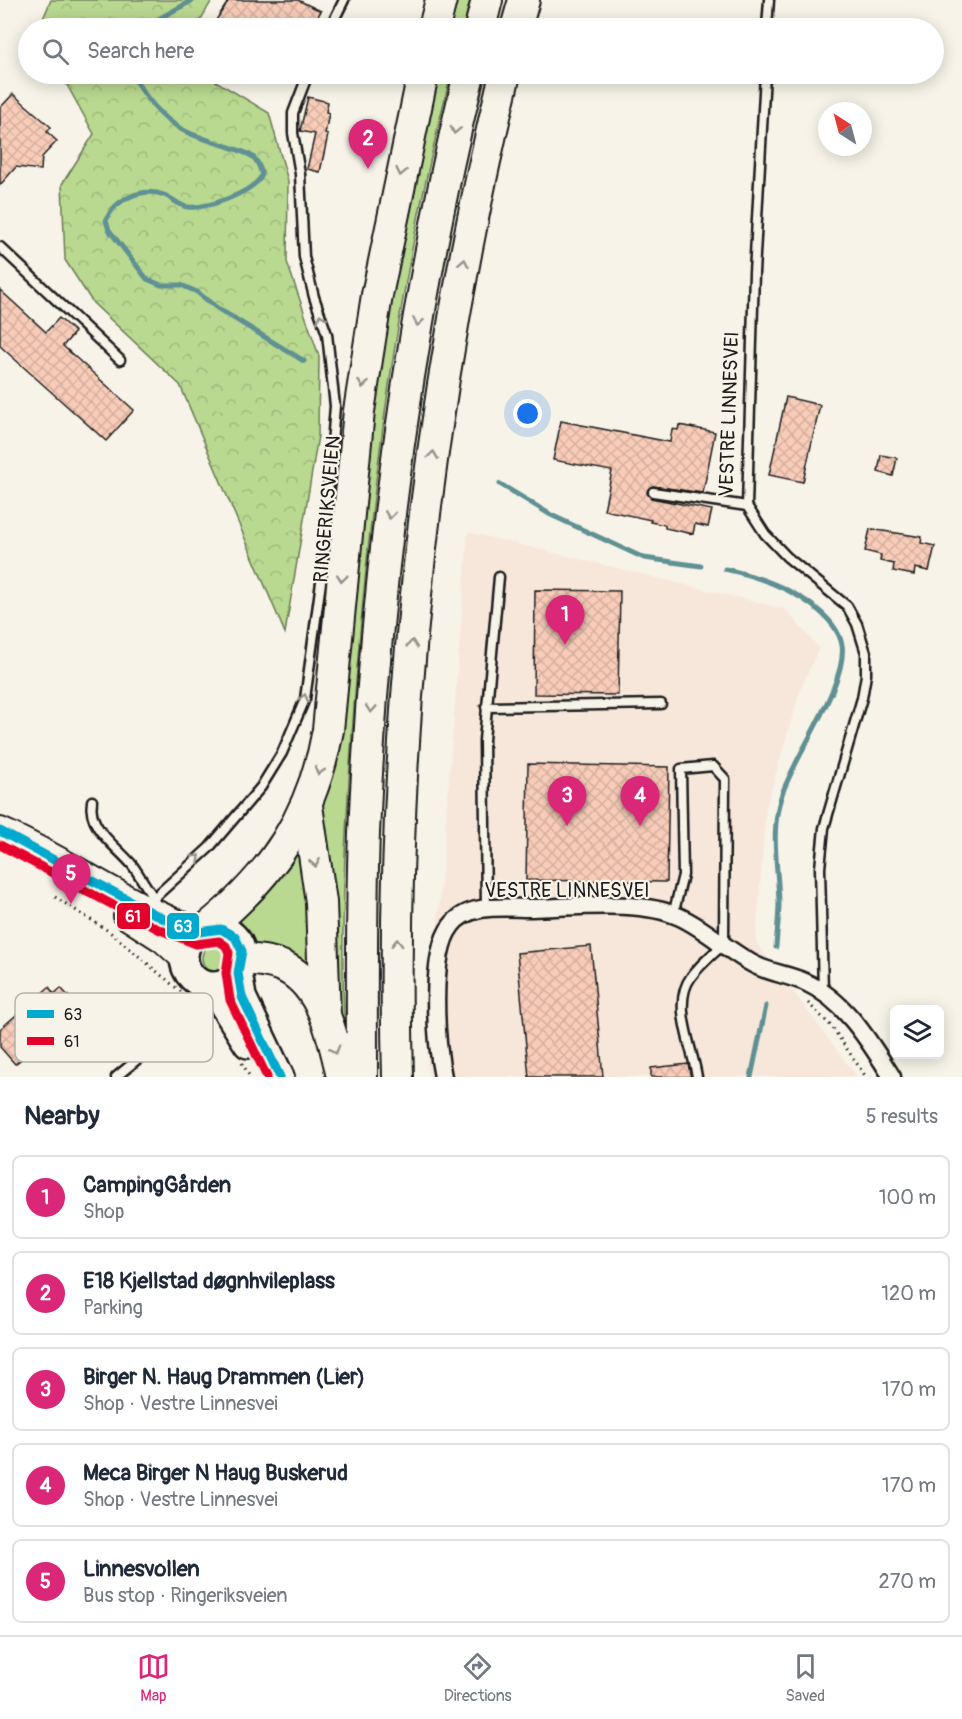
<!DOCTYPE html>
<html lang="en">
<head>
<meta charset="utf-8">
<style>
  body { margin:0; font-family:Pangolin,sans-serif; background:#f6f6f7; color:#1f2937 }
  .controls { position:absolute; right:18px; bottom:18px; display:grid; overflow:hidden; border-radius:9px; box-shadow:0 3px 15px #0003 }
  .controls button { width:54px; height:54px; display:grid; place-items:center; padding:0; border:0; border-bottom:2px solid #e0e1e3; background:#fff; color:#1f2937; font:30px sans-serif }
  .compass { position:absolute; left:818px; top:102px; width:54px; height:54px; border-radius:50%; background:#fff; box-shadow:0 3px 15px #0003; rotate:324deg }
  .you { position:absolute; left:528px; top:414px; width:21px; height:21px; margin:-15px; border:4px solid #fff; border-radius:50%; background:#1a73e8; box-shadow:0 0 0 9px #1a73e833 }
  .badge { display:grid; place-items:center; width:39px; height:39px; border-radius:50%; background:#db2777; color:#fff; font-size:20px; font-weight:700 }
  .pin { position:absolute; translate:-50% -50px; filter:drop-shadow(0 2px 3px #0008) }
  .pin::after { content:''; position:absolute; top:32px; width:21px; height:18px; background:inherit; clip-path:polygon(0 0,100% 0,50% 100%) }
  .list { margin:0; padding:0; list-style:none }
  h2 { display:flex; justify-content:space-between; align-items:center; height:78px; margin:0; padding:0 24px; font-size:26px }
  h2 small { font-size:20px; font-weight:400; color:#747a83 }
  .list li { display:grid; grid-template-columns:39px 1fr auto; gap:18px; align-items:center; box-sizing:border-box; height:84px; margin:0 12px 12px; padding:0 12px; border:2px solid #e0e1e3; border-radius:9px }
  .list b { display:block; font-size:22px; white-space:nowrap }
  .list p { margin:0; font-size:20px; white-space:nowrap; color:#747a83 }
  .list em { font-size:20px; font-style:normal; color:#747a83 }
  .icon { flex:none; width:33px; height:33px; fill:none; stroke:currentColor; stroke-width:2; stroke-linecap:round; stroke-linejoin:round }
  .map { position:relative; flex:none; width:962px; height:1077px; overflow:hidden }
  .search { position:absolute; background:#fff; box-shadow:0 3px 15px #0003; left:18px; right:18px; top:18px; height:66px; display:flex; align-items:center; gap:15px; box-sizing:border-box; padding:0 21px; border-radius:33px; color:#747a83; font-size:22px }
  .sheet { height:558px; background:#fff }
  nav { display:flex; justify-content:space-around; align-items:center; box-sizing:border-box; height:84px; border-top:2px solid #e0e1e3; background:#fff; font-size:16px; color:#747a83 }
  nav a { display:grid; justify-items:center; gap:3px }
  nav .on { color:#db2777 }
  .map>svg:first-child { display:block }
  .built { fill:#f7e7da }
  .green { fill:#b9d890; stroke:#6a7a56; stroke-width:1.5 }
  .forest { fill:url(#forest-crowns); stroke:#6a7a56; stroke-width:1.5 }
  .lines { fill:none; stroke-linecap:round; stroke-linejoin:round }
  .stream { stroke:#5f9093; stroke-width:5 }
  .building { fill:url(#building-cross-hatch); stroke:#1c1c1c; stroke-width:1.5 }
  .service-casing { stroke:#1c1c1c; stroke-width:13 }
  .minor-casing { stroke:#1c1c1c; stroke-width:21 }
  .primary-casing { stroke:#1c1c1c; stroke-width:30 }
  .trunk-casing { stroke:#1c1c1c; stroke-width:32 }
  .motorway-casing { stroke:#1c1c1c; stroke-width:34 }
  .path { stroke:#1c1c1c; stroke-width:3; stroke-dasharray:1.5 4.5; stroke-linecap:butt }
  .service { stroke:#f7f3e8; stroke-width:8 }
  .minor { stroke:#f7f3e8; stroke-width:16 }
  .primary { stroke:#f7f3e8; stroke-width:26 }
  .trunk { stroke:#f7f3e8; stroke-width:27 }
  .motorway { stroke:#f7f3e8; stroke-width:30 }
  .bus-1-casing { stroke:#f7f3e8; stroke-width:14 }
  .bus-2-casing { stroke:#f7f3e8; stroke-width:14 }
  .bus-1 { stroke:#00a9ce; stroke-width:9 }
  .bus-2 { stroke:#e4002b; stroke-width:9 }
  .oneway { stroke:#94928c }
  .labels { text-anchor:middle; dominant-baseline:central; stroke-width:4.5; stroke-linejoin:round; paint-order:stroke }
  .street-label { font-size:20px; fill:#1c1c1c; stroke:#f7f3e8 }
  .key { fill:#f7f3e8; stroke:#b5b2ab; stroke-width:1.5 }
  .key-label { font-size:16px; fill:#1c1c1c }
  .line-badge { stroke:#f7f3e8; stroke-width:2 }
  .badge-label { font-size:16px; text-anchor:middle; font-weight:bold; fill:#fff }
</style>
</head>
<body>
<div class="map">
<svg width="962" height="1077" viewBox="0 0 962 1077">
  <defs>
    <pattern id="forest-crowns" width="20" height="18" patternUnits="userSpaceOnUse" patternTransform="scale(1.5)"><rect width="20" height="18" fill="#b9d890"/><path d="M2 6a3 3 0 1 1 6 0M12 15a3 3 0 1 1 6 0" fill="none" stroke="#9eb97c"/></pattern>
    <pattern id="building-cross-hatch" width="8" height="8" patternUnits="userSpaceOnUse" patternTransform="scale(1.5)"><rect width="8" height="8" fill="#f8ccb9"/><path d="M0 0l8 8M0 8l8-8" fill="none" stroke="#d4af9e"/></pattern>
  </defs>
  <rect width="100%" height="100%" fill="#f7f3e8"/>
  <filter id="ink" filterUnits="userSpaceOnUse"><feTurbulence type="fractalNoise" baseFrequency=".0167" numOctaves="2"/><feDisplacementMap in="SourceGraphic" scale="12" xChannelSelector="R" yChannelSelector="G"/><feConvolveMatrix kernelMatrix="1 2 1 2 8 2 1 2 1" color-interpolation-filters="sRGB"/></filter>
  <g filter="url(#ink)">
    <polygon class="built" points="468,532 785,609 819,648 800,691 766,808 756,942 857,1077 429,1077 427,1065"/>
    <g class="green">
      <polygon points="450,0 470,0 463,28 443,28"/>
      <path d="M432 74H451C400 272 372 476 356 681 347 799 339 918 345 1037L340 1036 317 840 363 440Z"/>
      <polygon points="301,835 315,980 255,945 234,923"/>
      <circle cx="215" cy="958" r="13"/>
    </g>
    <g class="forest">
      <polygon points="51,0 212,0 196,28 39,28"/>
      <polygon points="61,74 204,74 269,113 288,181 287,262 319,356 318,436 285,633 180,385 93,303 65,260 62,184 94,134"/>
    </g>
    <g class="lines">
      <g class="stream">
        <polyline points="142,28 193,0"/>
        <path d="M132 74C144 96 160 116 181 129 199 140 245 149 254 158 259 163 260 168 262 175 254 192 207 209 188 207 179 206 172 198 164 195 142 187 114 199 106 221L109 230 147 279 161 285H181L197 292 217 308 304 361"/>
        <polyline points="500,484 551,515 644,558 701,566"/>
        <path d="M725 569C756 576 787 586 813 606 825 615 839 629 842 645 848 683 793 758 781 797 770 831 778 867 779 902 779 917 777 932 776 947"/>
        <polyline points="751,1077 766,1006"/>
      </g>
    </g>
    <g class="building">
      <polygon points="229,0 298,0 321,11 311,28 211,28"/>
      <polygon points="13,94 51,127 47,132 57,141 42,157 41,170 16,167 0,185 0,108"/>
      <polygon points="308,97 328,102 326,112 329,113 325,134 328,135 320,172 307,169 315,134 300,131"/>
      <polygon points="0,290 46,332 59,318 75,332 63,346 134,410 106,441 0,346"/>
      <polygon points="786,397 820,405 803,482 769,475"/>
      <polygon points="561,421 670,442 672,429 678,430 679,425 715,432 703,493 653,486 647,492 651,498 712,510 708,527 695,524 693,534 665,528 665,525 650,522 651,520 604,510 612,471 553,460"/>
      <polygon points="881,455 897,458 893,476 878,472"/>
      <polygon points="870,529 922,537 921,543 935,546 929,571 915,568 914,575 893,571 894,564 880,561 881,555 865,551"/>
      <polygon points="535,590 620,591 618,695 534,694"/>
      <polygon points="528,764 669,767 667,882 526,880"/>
      <polygon points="591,946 603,1077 529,1077 517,953"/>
      <polygon points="49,987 54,994 61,988 80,1009 58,1029 66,1038 54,1049 46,1040 15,1064 0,1047 0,1029"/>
      <polygon points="688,1064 691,1077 651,1077 651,1068"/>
    </g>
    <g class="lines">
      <g class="service-casing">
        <g id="service">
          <polyline points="330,28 344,0"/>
          <polyline points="767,28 769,0"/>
          <polyline points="765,74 754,273 747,506 765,534 787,557 847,606 857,624 866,653 866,675 862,698 824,828 820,868 823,991"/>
          <polyline points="0,247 120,360"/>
          <polyline points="653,492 747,506"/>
          <polyline points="486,707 661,704"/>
          <path d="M92 801C87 829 117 846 133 866 140 876 146 887 154 898L152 901"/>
          <polyline points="154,898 209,848 261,787 282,753 305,699 321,582 335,406 327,334 314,297 304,257 300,174 293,133 293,113 308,74"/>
          <polyline points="486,909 484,740 499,577"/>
          <path d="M673 915 683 875 681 769 713 766 725 779 724 944C713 954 700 964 691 977 671 1004 693 1048 697 1077"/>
          <polyline points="116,1077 150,1049 202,984"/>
        </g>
      </g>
      <g class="minor-casing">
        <path id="minor" d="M443 1077C436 1043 429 954 451 926 468 902 506 908 532 908 575 907 641 899 680 917 708 930 730 953 757 966 772 973 789 975 805 982 845 1000 869 1041 892 1077"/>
      </g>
      <g class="primary-casing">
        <g id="primary">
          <path d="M0 831C68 861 129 906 199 932"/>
          <polyline points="127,916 163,939 184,958"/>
        </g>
      </g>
      <g class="trunk-casing">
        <g id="trunk">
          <circle cx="213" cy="957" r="29"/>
          <polyline points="238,973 242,997 280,1077"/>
          <polyline points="212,987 248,1044"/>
        </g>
      </g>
      <g class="motorway-casing">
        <g id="motorway">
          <polyline points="434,28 441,0"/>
          <polyline points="480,28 487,0"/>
          <polyline points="516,28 524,0"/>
          <polyline points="307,806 321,902 325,1016"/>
          <path d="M206 929C273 875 313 815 328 730L359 411 377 295 423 74"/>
          <path d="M242 959C257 960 271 961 284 967 323 985 334 1040 342 1077"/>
          <path d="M362 1077C362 996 361 914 364 833 375 577 409 322 469 74"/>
          <path d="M398 1077C389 740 426 401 505 74"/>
        </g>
      </g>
      <g class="path">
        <polyline points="55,897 110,932 181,992"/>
        <polyline points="808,1003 832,1027 866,1077"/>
        <polyline points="242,1063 250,1077"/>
      </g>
      <use href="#service" class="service"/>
      <use href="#minor" class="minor"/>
      <use href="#primary" class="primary"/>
      <use href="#trunk" class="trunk"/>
      <use href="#motorway" class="motorway"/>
      <g class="bus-1-casing">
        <polyline id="bus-1" points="0,831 162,918 199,932 221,929 235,937 242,951 238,973 242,997 280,1077"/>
      </g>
      <g class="bus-2-casing">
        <polyline id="bus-2" points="0,845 158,929 196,944 219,941 226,946 229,953 226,973 230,1000 267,1077"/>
      </g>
      <use href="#bus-1" class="bus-1"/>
      <use href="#bus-2" class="bus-2"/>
    </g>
    <defs><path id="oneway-chevron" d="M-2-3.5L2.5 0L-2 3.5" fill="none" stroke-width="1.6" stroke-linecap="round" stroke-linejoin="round" transform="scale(1.5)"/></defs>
    <g class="oneway">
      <use href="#oneway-chevron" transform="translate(455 130) rotate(102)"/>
      <use href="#oneway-chevron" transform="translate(401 172) rotate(102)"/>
      <use href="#oneway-chevron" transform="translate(464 263) rotate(-79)"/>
      <use href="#oneway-chevron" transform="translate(321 318) rotate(-110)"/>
      <use href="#oneway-chevron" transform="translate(418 322) rotate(100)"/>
      <use href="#oneway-chevron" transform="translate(363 384) rotate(99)"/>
      <use href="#oneway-chevron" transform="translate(433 455) rotate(-82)"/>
      <use href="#oneway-chevron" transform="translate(390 515) rotate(97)"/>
      <use href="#oneway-chevron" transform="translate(342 578) rotate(96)"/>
      <use href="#oneway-chevron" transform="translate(412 644) rotate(-85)"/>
      <use href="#oneway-chevron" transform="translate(304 698) rotate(-76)"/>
      <use href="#oneway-chevron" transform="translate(371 709) rotate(94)"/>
      <use href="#oneway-chevron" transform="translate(319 771) rotate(108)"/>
      <use href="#oneway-chevron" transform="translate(197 858) rotate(-43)"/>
      <use href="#oneway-chevron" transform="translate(315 863) rotate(80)"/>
      <use href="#oneway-chevron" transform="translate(397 943) rotate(-89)"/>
      <use href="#oneway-chevron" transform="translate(335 1050) rotate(74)"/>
    </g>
  </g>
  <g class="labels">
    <g class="street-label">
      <text transform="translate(729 414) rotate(-88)">VESTRE LINNESVEI</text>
      <text transform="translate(327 509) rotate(-85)">RINGERIKSVEIEN</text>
      <text x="567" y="890">VESTRE LINNESVEI</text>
    </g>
  </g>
  <rect x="15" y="993" width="198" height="69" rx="9" class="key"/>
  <rect x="27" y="1010" width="27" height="8" fill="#00a9ce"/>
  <rect x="27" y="1037" width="27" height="8" fill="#e4002b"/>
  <g class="key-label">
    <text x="64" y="1020">63</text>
    <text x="64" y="1047">61</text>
  </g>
  <g class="line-badge">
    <rect x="116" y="902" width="35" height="28" rx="6" fill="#e4002b"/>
    <rect x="166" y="912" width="34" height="28" rx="6" fill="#00a9ce"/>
  </g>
  <g class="badge-label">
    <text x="133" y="922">61</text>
    <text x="183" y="932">63</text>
  </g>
</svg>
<div class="controls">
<button><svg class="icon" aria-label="layers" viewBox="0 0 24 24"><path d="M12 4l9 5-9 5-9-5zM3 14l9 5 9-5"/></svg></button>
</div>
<svg class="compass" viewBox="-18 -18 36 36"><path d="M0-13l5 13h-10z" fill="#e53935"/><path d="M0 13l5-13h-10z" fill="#747a83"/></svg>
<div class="you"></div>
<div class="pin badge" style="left:565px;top:645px">1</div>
<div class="pin badge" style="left:368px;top:169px">2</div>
<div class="pin badge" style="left:567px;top:826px">3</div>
<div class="pin badge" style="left:640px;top:826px">4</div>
<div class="pin badge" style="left:71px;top:904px">5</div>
<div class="search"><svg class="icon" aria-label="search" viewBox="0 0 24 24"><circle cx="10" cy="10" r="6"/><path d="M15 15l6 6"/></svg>Search here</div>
</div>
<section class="sheet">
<h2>Nearby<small>5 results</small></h2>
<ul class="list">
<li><span class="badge">1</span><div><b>CampingGården</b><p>Shop</p></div><em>100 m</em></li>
<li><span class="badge">2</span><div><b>E18 Kjellstad døgnhvileplass</b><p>Parking</p></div><em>120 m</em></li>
<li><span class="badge">3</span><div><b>Birger N. Haug Drammen (Lier)</b><p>Shop · Vestre Linnesvei</p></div><em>170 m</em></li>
<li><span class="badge">4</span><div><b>Meca Birger N Haug Buskerud</b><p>Shop · Vestre Linnesvei</p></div><em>170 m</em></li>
<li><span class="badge">5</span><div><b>Linnesvollen</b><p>Bus stop · Ringeriksveien</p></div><em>270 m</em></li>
</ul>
</section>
<nav>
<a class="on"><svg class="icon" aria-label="map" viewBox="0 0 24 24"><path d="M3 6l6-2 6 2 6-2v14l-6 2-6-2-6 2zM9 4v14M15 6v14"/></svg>Map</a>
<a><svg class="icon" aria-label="directions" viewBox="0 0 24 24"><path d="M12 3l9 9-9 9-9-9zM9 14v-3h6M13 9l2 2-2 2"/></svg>Directions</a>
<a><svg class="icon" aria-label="saved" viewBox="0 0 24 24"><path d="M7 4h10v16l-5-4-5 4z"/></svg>Saved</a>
</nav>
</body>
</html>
